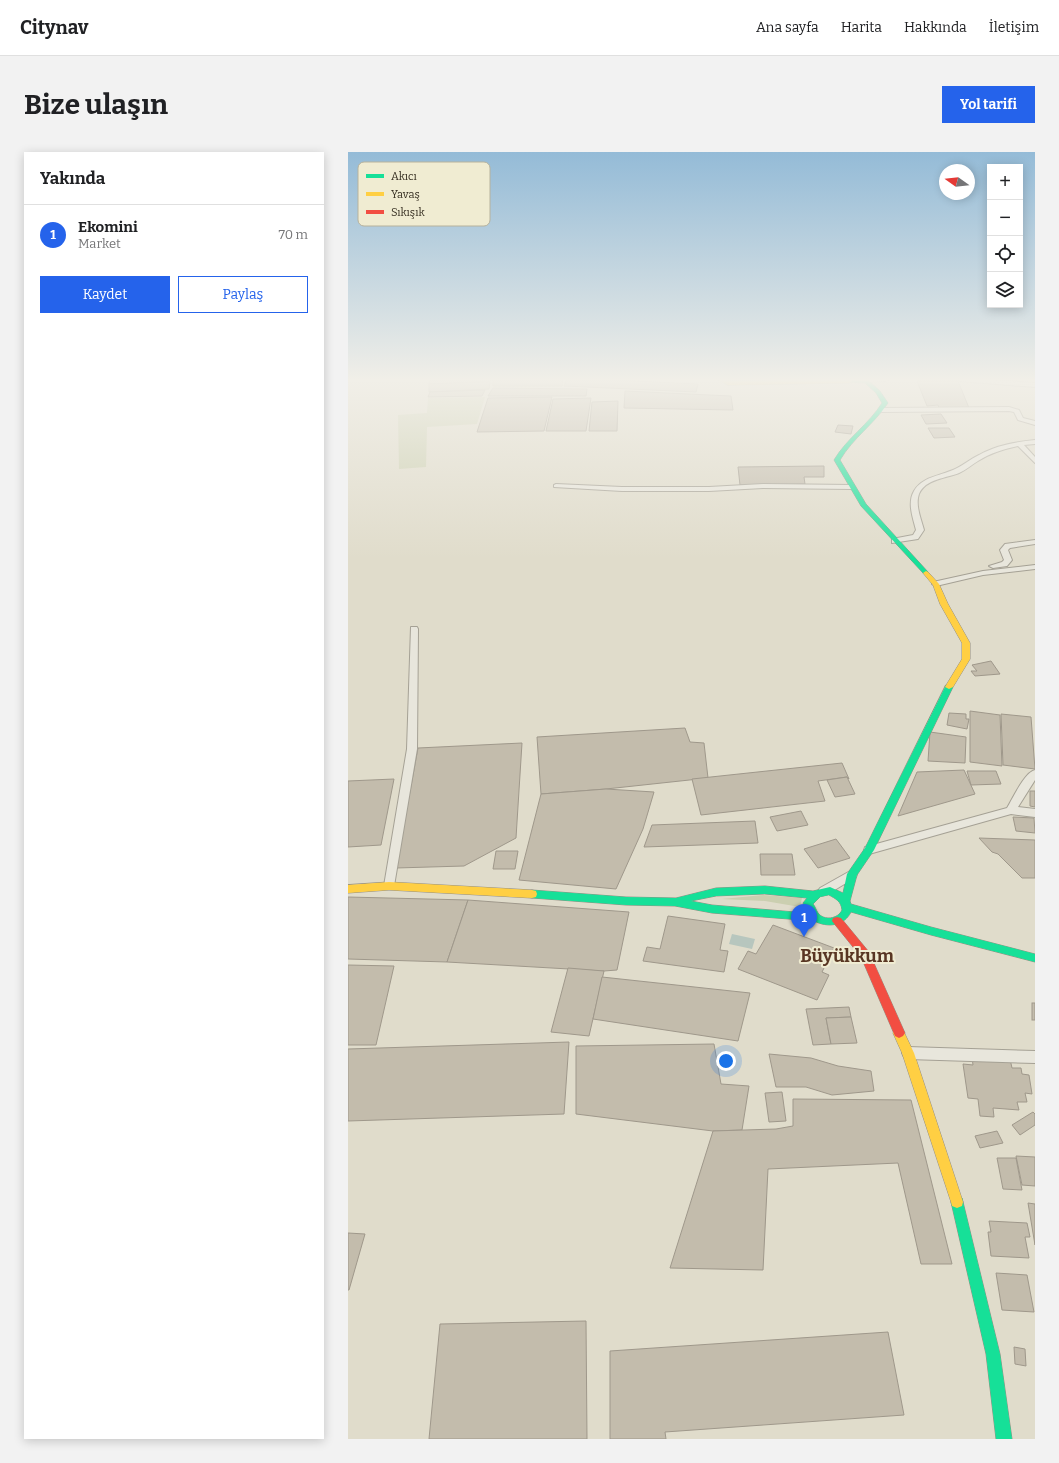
<!DOCTYPE html>
<html lang="tr">
<head>
<meta charset="utf-8">
<style>
  body { margin:0; font-family:Bitter,serif; background:#f2f2f2; color:#202124 }
  .controls { position:absolute; right:12px; top:12px; display:grid; overflow:hidden; border-radius:0px; box-shadow:0 2px 10px #0003 }
  .controls button { width:36px; height:36px; display:grid; place-items:center; padding:0; border:0; border-bottom:1px solid #e0e0e0; background:#fff; color:#202124; font:20px sans-serif }
  .compass { position:absolute; left:591px; top:12px; width:36px; height:36px; border-radius:50%; background:#fff; box-shadow:0 2px 10px #0003; rotate:285deg }
  .you { position:absolute; left:378px; top:909px; width:14px; height:14px; margin:-10px; border:3px solid #fff; border-radius:50%; background:#1a73e8; box-shadow:0 0 0 6px #1a73e833 }
  .badge { display:grid; place-items:center; width:26px; height:26px; border-radius:50%; background:#2563eb; color:#fff; font-size:13px; font-weight:700 }
  .pin { position:absolute; translate:-50% -33px; filter:drop-shadow(0 1px 2px #0008) }
  .pin::after { content:''; position:absolute; top:21px; width:14px; height:12px; background:inherit; clip-path:polygon(0 0,100% 0,50% 100%) }
  .list { margin:0; padding:0; list-style:none }
  h2 { display:flex; justify-content:space-between; align-items:center; height:52px; margin:0; padding:0 16px; font-size:17px }
  h2 small { font-size:13px; font-weight:400; color:#757577 }
  .list li { display:grid; grid-template-columns:26px 1fr auto; gap:12px; align-items:center; box-sizing:border-box; height:60px; padding:0 16px; border-top:1px solid #e0e0e0 }
  .list b { display:block; font-size:15px; white-space:nowrap }
  .list p { margin:0; font-size:13px; white-space:nowrap; color:#757577 }
  .list em { font-size:13px; font-style:normal; color:#757577 }
  .actions { display:flex; gap:8px; padding:12px 16px }
  .actions a { flex:1; padding:9px 0; border:1px solid #2563eb; border-radius:0px; text-align:center; font-size:14px; color:#2563eb }
  .actions .main { background:#2563eb; color:#fff }
  .icon { flex:none; width:22px; height:22px; fill:none; stroke:currentColor; stroke-width:2; stroke-linecap:round; stroke-linejoin:round }
  .map { position:relative; flex:none; width:687px; height:1287px; overflow:hidden; border-radius:0px }
  header { display:flex; align-items:center; gap:24px; box-sizing:border-box; height:56px; padding:0 20px; background:#fff; border-bottom:1px solid #e0e0e0 }
  header strong { font-size:19px }
  nav { display:flex; gap:22px; margin-inline-start:auto; font-size:14px }
  .intro { display:flex; align-items:center; justify-content:space-between; box-sizing:border-box; height:96px; padding:0 24px }
  h1 { margin:0; font-size:28px }
  .button { padding:10px 18px; border-radius:0px; background:#2563eb; color:#fff; font-size:14px; font-weight:700 }
  main { display:flex; gap:24px; padding:0 24px }
  aside { flex:1; background:#fff; border-radius:0px; box-shadow:0 2px 10px #0003 }
  .map>svg:first-child { display:block }
  .green { fill:#cbcfb0 }
  .water { fill:#b7c6be }
  .building { fill:#c3bcac; stroke:#9f988b }
  .lines { fill:none; stroke-linecap:round; stroke-linejoin:round }
  .street-casing { stroke:#a5a195; stroke-width:2 }
  .fast-casing { stroke:#959084; stroke-width:1 }
  .slow-casing { stroke:#959084; stroke-width:1 }
  .jam-casing { stroke:#959084; stroke-width:1 }
  .street { fill:#e8e6dc; fill-rule:evenodd }
  .fast { fill:#16e098; fill-rule:evenodd }
  .slow { fill:#ffcf43; fill-rule:evenodd }
  .jam { fill:#f24e42; fill-rule:evenodd }
  .labels { text-anchor:middle; dominant-baseline:central; stroke-width:4; stroke-linejoin:round; paint-order:stroke }
  .district-label { font-size:18px; font-weight:bold; fill:#593623; stroke:#f0ecd2 }
  .key { fill:#f0ecd2; stroke:#b7b29c; stroke-width:1 }
  .key-label { font-size:11px; fill:#322b1e }
</style>
</head>
<body>
<header>
<strong>Citynav</strong>
<nav><a>Ana sayfa</a><a>Harita</a><a>Hakkında</a><a>İletişim</a></nav>
</header>
<div class="intro"><h1>Bize ulaşın</h1><a class="button">Yol tarifi</a></div>
<main>
<aside>
<h2>Yakında<small></small></h2>
<ul class="list">
<li><span class="badge">1</span><div><b>Ekomini</b><p>Market</p></div><em>70 m</em></li>
</ul>
<div class="actions"><a class="main">Kaydet</a><a>Paylaş</a></div>
</aside>
<div class="map">
<svg width="687" height="1287" viewBox="0 0 687 1287">
  <rect width="100%" height="100%" fill="#e0dccb"/>
  <g class="green">
    <polygon points="137,245 129,272 79,275 78,315 51,317 50,263 79,261 80,246"/>
    <polygon points="415,743 454,746 452,755 417,749 374,747"/>
  </g>
  <polygon class="water" points="384,782 407,787 404,797 381,792"/>
  <g class="building">
    <polygon points="82,227 143,227 143,229 81,232"/>
    <polygon points="145,227 215,227 214,234 145,234"/>
    <polygon points="219,227 286,229 350,232 348,240 216,234"/>
    <rect x="377" y="227" width="58" height="2"/>
    <polygon points="569,229 610,229 621,256 591,256 590,253 579,254"/>
    <polygon points="142,230 141,237 81,240 81,232"/>
    <polygon points="145,236 239,237 238,244 140,244"/>
    <polygon points="137,238 134,244 80,245 82,240"/>
    <polygon points="277,239 383,244 385,258 276,256"/>
    <polygon points="204,245 196,279 129,280 140,246"/>
    <polygon points="243,246 238,279 198,279 205,247"/>
    <polygon points="270,249 269,279 241,279 244,250"/>
    <polygon points="593,262 599,271 578,272 573,263"/>
    <polygon points="490,273 505,274 503,282 487,280"/>
    <polygon points="580,276 601,276 607,285 586,286"/>
    <polygon points="476,314 476,325 456,325 457,332 392,333 390,315"/>
    <polygon points="643,509 652,522 627,524 623,519 629,519 624,513"/>
    <polygon points="622,559 652,563 654,614 622,610"/>
    <polygon points="601,561 618,562 618,567 621,567 619,577 599,573"/>
    <polygon points="653,562 683,565 687,617 655,613"/>
    <polygon points="337,576 342,590 356,591 360,626 258,637 193,642 189,585"/>
    <polygon points="582,580 618,585 617,611 580,609"/>
    <polygon points="174,591 168,686 116,714 48,716 70,596"/>
    <polygon points="494,611 501,627 499,625 470,629 477,649 353,663 344,627"/>
    <polygon points="616,618 627,642 550,664 569,620"/>
    <polygon points="619,619 648,619 653,632 623,633"/>
    <polygon points="499,625 507,642 487,645 479,628"/>
    <polygon points="46,627 33,693 0,695 0,629"/>
    <polygon points="258,637 306,640 295,677 268,737 171,728 193,642"/>
    <polygon points="682,639 687,639 687,655 682,654"/>
    <polygon points="453,659 460,673 429,679 422,665"/>
    <polygon points="665,665 686,666 687,681 668,679"/>
    <polygon points="407,669 410,691 296,695 304,673"/>
    <polygon points="631,686 687,688 687,726 674,726 650,702 644,700"/>
    <polygon points="488,687 502,706 470,716 456,697"/>
    <polygon points="148,699 170,699 167,717 145,717"/>
    <polygon points="412,702 444,702 447,723 413,723"/>
    <polygon points="0,745 120,748 99,810 0,807"/>
    <polygon points="120,748 281,760 269,818 256,819 99,810"/>
    <polygon points="320,764 377,772 372,798 380,799 376,820 295,809 299,795 312,797"/>
    <polygon points="425,773 486,796 474,820 481,823 469,848 390,817 400,799 408,802"/>
    <polygon points="0,813 46,814 28,893 0,893"/>
    <polygon points="220,816 256,819 241,884 203,880"/>
    <polygon points="254,825 402,841 390,889 245,867"/>
    <rect x="684" y="851" width="3" height="17"/>
    <polygon points="501,855 503,865 478,866 483,892 465,893 458,857"/>
    <polygon points="503,865 509,891 483,892 478,866"/>
    <polygon points="221,890 216,962 0,969 0,897"/>
    <polygon points="366,892 373,932 401,934 394,978 365,979 228,962 228,894"/>
    <polygon points="421,902 463,906 490,914 523,919 526,939 484,943 458,935 428,935"/>
    <polygon points="624,905 662,907 664,916 673,916 674,922 681,923 684,942 677,941 679,950 669,950 671,958 645,956 646,965 632,964 630,947 620,946 615,912 625,913"/>
    <polygon points="434,940 438,969 421,970 417,941"/>
    <polygon points="445,947 563,948 604,1112 573,1112 550,1011 420,1017 415,1118 322,1116 365,979 428,977 445,974"/>
    <polygon points="685,960 687,962 687,973 672,983 664,973"/>
    <polygon points="649,979 655,991 632,996 627,984"/>
    <polygon points="668,1004 687,1005 687,1034 674,1033"/>
    <polygon points="649,1006 668,1006 674,1038 655,1037"/>
    <polygon points="680,1051 687,1052 687,1093"/>
    <polygon points="641,1069 679,1071 682,1085 677,1085 681,1106 643,1104 640,1080 643,1080"/>
    <polygon points="0,1081 17,1082 1,1138 0,1138"/>
    <polygon points="648,1121 679,1123 686,1160 654,1158"/>
    <polygon points="238,1169 239,1287 81,1287 92,1172"/>
    <polygon points="540,1180 556,1263 317,1280 318,1287 262,1287 262,1199"/>
    <polygon points="666,1195 677,1197 678,1214 667,1212"/>
  </g>
  <g class="lines">
    <g class="street-casing">
      <g id="street">
        <polygon points="518,227 541,227 538,229 516,230 515,229"/>
        <polygon points="609,227 627,227 687,231 687,235 612,229"/>
        <polygon points="661,255 671,258 675,266 687,269 687,273 670,268 666,260 661,259 534,260 531,258 534,256"/>
        <path d="M687 288V292L676 293 687 305V311L670 294C656 297 642 301 630 309 623 313 618 318 611 321 599 326 577 327 571 342 567 353 573 367 576 378L570 387 544 391V387L565 383 568 378C565 366 559 351 566 339 574 325 591 324 605 318 615 314 622 307 631 303 649 293 668 290 687 288Z"/>
        <polygon points="208,332 274,335 361,335 415,332 504,333 507,335 504,337 415,336 361,339 274,339 206,335 206,333"/>
        <polygon points="687,388 687,392 662,396 660,398 664,408 659,414 645,416 641,414 654,410 656,408 652,398 657,392"/>
        <polygon points="687,413 687,417 635,423 588,434 584,432 585,430 635,419"/>
        <polygon points="63,475 69,475 70,477 69,597 46,734 45,737 37,737 36,734 59,597"/>
        <path d="M687 618V628L670 655 687 657V665L663 662 521 702 517 701 516 698 517 695 521 694 659 656C665 646 677 620 687 618Z"/>
        <polygon points="504,718 508,719 509,722 508,725 480,742 472,742 470,739 472,736"/>
        <polygon points="560,895 687,899 687,911 560,907 556,905 554,901 556,897"/>
      </g>
    </g>
    <g class="fast-casing">
      <g id="fast">
        <path d="M501 227 520 228 532 239 540 251C526 272 505 286 492 308L518 352 580 420V422H576L513 354 486 308C499 286 521 272 534 251L528 241 517 231 499 230 498 229Z"/>
        <path d="M598 533H601L605 535 526 698 509 723 502 749 503 752 583 775 687 802V810L583 783 503 760C496 774 480 776 466 769L364 761 327 754 278 753 184 746 180 745 179 742 180 739 184 738 278 745 328 746 368 736 417 734 465 739 482 735 495 741 499 722 517 696ZM417 742 459 746 455 751 459 761 364 753 343 749 368 744ZM481 743C488 747 493 749 494 758 490 767 476 769 470 761 468 758 467 754 465 752L472 745Z"/>
        <polygon points="609,1044 614,1046 615,1050 652,1202 664,1287 648,1287 638,1202 603,1050 604,1046"/>
      </g>
    </g>
    <g class="slow-casing">
      <g id="slow">
        <polygon points="369,227 375,227 381,229 501,227 504,229 501,231 380,233"/>
        <polygon points="578,419 580,420 591,432 600,452 622,491 622,507 605,535 601,537 597,535 614,507 614,491 592,452 585,433 575,421"/>
        <polygon points="41,730 184,738 188,739 189,742 188,745 184,746 41,738 0,741 0,733"/>
        <polygon points="551,876 555,878 566,901 615,1050 614,1054 609,1056 604,1054 603,1050 554,901 545,881 547,878"/>
      </g>
    </g>
    <g class="jam-casing">
      <polygon id="jam" points="489,765 493,766 521,800 557,881 555,884 551,886 547,884 513,805 484,769 485,766"/>
    </g>
    <use href="#street" class="street"/>
    <use href="#fast" class="fast"/>
    <use href="#slow" class="slow"/>
    <use href="#jam" class="jam"/>
  </g>
  <linearGradient id="sky" x2="0" y2="1"><stop stop-color="#94bbd7"/><stop offset="0.56" stop-color="#f1efe8"/><stop offset="1" stop-color="#f1efe8" stop-opacity="0"/></linearGradient>
  <rect width="687" height="407" fill="url(#sky)"/>
  <g class="labels">
    <g class="district-label">
      <text x="499" y="804">Büyükkum</text>
    </g>
  </g>
  <rect x="10" y="10" width="132" height="64" rx="6" class="key"/>
  <rect x="18" y="22" width="18" height="4" fill="#16e098"/>
  <rect x="18" y="40" width="18" height="4" fill="#ffcf43"/>
  <rect x="18" y="58" width="18" height="4" fill="#f24e42"/>
  <g class="key-label">
    <text x="43" y="28">Akıcı</text>
    <text x="43" y="46">Yavaş</text>
    <text x="43" y="64">Sıkışık</text>
  </g>
</svg>
<div class="controls">
<button>+</button>
<button>−</button>
<button><svg class="icon" aria-label="locate" viewBox="0 0 24 24"><circle cx="12" cy="12" r="6"/><path d="M12 2v4M12 18v4M2 12h4M18 12h4"/></svg></button>
<button><svg class="icon" aria-label="layers" viewBox="0 0 24 24"><path d="M12 4l9 5-9 5-9-5zM3 14l9 5 9-5"/></svg></button>
</div>
<svg class="compass" viewBox="-18 -18 36 36"><path d="M0-13l5 13h-10z" fill="#e53935"/><path d="M0 13l5-13h-10z" fill="#757577"/></svg>
<div class="you"></div>
<div class="pin badge" style="left:456px;top:785px">1</div>
</div>
</main>
</body>
</html>
